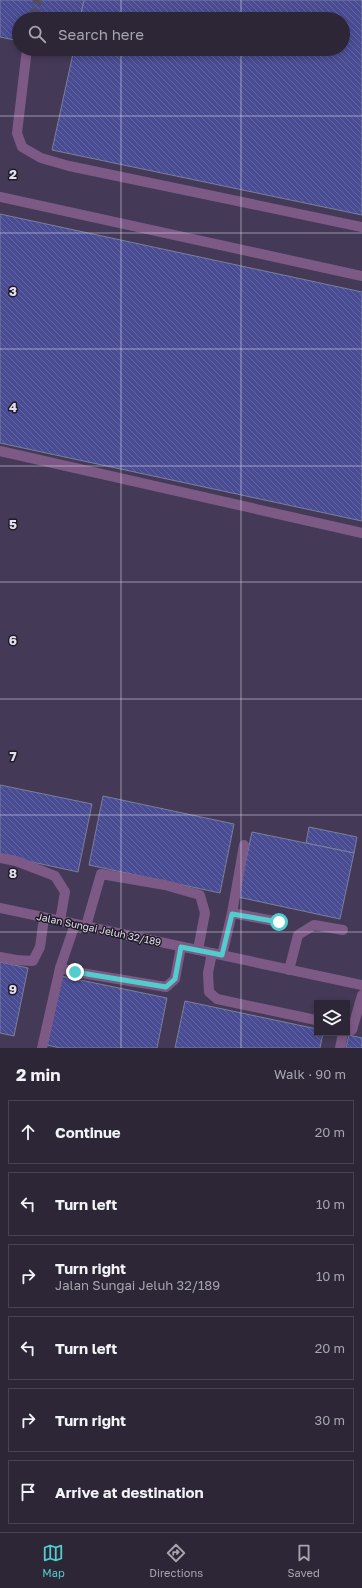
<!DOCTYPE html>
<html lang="en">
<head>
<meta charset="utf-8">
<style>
  body { margin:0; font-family:"Golos Text",sans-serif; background:#383242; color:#f1f3f6 }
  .controls { position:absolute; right:12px; bottom:12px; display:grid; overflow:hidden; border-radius:0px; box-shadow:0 2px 6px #0003 }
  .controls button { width:36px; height:36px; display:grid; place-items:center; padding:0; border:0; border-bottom:1px solid #484352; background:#2c2637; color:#f1f3f6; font:20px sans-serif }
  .stop { position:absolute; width:12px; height:12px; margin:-9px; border:3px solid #52cdcd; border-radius:50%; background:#fff }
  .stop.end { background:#52cdcd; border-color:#fff; box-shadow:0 1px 4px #0008 }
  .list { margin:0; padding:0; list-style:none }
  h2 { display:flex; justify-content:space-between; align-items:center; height:52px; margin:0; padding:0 16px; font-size:17px }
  h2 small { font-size:13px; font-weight:400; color:#a6a5ad }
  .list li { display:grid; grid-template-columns:26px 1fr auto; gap:12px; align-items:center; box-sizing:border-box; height:64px; margin:0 8px 8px; padding:0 8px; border:1px solid #484352; border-radius:0px }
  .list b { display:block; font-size:15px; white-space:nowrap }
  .list p { margin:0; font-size:13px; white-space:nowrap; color:#a6a5ad }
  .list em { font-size:13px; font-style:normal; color:#a6a5ad }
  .icon { flex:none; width:22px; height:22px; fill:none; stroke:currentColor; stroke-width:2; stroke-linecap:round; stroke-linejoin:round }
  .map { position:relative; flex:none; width:362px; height:1048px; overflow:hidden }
  .search { position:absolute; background:#2c2637; box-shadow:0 2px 6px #0003; left:12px; right:12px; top:12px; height:44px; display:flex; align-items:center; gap:10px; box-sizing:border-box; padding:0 14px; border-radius:22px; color:#a6a5ad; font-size:15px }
  .sheet { height:484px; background:#2c2637 }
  nav { display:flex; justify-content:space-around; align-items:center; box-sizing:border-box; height:56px; border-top:1px solid #484352; background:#2c2637; font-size:11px; color:#a6a5ad }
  nav a { display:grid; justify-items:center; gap:2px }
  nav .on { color:#52cdcd }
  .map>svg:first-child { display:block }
  .built { fill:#443a57; fill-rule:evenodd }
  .building { fill:url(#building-back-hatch); stroke:#7b7f99 }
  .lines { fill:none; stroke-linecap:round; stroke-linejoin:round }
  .minor-tunnel { stroke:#544c62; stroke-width:10; stroke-dasharray:10 5; stroke-linecap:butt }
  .minor { stroke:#7d5a85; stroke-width:10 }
  .route { stroke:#52cdcd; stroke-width:5 }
  .grid { fill:none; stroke:#e4dfee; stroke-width:1; stroke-opacity:0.55 }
  .labels { text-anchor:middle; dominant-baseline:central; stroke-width:3; stroke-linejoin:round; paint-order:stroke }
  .street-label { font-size:10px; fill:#e4dfee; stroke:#201c27 }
  .grid-label { font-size:13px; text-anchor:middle; font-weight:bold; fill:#e4dfee; stroke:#201c27; stroke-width:3; stroke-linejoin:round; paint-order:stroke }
</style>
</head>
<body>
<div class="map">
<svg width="362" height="1048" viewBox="0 0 362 1048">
  <defs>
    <pattern id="building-back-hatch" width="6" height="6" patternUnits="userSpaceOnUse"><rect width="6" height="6" fill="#494c92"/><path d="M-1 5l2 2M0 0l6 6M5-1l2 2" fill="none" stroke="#6365a2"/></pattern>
  </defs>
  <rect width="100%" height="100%" fill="#3a3249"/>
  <path class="built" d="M0 0H362V1048H0ZM19 19H343V49H19ZM317 1003H347V1033H317Z"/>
  <g class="building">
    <polygon points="0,0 84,0 80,19 19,19 19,41 0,37"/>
    <polygon points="84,0 362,0 362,215 52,150 74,49 343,49 343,19 80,19"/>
    <polygon points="55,49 74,49 73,53"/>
    <polygon points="0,214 362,292 362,521 0,443"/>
    <polygon points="0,785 92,804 78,872 0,855"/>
    <polygon points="103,796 234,824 220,893 89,865"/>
    <polygon points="309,827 357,837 354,853 306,843"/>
    <polygon points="252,832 354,853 340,919 238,897"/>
    <polygon points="0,962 28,968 14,1036 0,1033"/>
    <polygon points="61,976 167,998 157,1048 60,1048 47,1045"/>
    <polygon points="185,1001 317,1029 317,1033 323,1033 320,1048 175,1048"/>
    <polygon points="349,1035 362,1038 362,1048 346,1048"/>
  </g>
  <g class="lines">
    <polyline class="minor-tunnel" points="34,19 38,0"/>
    <g class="minor">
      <polyline points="27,49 17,133 22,147 41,158 69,166 362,227"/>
      <polyline points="0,197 362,276"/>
      <polyline points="0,451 362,533"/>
      <polyline points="0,858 16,861 55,876 65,892 60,921"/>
      <polyline points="0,908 362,985"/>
      <polyline points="232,913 279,922"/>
      <polyline points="86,926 101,874 165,885 200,895 205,913 198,950"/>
      <polyline points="212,953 208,973 209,992 217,999 316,1020"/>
      <polyline points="222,955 232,913 244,845"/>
      <polyline points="0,957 16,960 33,961 40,947 44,918"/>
      <polyline points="60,968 75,924"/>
      <polyline points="289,970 298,935 314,925 343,930"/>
      <polyline points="352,1030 362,995"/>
      <polyline points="42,1048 60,968 75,972 166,987 175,979 181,947"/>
      <polyline points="340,1048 343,1033"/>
    </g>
  </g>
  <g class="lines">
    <polyline class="route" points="75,972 166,987 175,979 181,947 222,955 232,914 279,922"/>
  </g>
  <path class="grid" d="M121 0V19M241 0V19M121 49V1048M241 49V1048M0 116H362M0 233H362M0 349H362M0 466H362M0 582H362M0 699H362M0 815H362M0 932H362"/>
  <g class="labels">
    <g class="street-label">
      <text transform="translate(99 929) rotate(12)">Jalan Sungai Jeluh 32/189</text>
    </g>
  </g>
  <g class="grid-label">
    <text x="13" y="179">2</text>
    <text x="13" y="296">3</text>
    <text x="13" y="412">4</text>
    <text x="13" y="529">5</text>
    <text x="13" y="645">6</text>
    <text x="13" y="761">7</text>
    <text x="13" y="878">8</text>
    <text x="13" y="994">9</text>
  </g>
</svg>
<div class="controls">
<button><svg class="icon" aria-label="layers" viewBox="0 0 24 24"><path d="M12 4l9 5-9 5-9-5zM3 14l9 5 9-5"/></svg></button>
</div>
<div class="stop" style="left:279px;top:922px"></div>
<div class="stop end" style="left:75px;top:972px"></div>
<div class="search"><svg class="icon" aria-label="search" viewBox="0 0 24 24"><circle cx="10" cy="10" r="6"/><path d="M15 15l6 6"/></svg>Search here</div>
</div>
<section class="sheet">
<h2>2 min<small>Walk · 90 m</small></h2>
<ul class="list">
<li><svg class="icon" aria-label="ahead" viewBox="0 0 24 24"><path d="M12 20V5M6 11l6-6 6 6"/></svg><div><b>Continue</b></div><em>20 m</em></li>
<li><svg class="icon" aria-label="left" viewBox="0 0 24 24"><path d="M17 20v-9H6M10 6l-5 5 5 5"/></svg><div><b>Turn left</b></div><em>10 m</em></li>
<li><svg class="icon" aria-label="right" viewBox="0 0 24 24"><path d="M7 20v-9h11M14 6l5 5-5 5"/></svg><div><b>Turn right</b><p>Jalan Sungai Jeluh 32/189</p></div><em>10 m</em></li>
<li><svg class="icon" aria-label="left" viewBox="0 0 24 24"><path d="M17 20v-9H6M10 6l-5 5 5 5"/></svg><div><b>Turn left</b></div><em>20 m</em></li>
<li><svg class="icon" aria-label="right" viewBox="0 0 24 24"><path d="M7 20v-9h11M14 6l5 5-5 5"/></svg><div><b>Turn right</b></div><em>30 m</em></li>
<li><svg class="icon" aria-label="arrive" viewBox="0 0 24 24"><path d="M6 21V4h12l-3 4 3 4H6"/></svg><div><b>Arrive at destination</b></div></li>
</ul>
</section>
<nav>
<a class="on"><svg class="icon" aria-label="map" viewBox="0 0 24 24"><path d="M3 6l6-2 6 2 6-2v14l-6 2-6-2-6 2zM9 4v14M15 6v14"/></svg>Map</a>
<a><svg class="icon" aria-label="directions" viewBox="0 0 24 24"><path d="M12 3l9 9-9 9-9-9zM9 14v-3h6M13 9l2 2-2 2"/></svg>Directions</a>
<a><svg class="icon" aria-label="saved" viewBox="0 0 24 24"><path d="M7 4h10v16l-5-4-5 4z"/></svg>Saved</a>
</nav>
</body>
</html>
